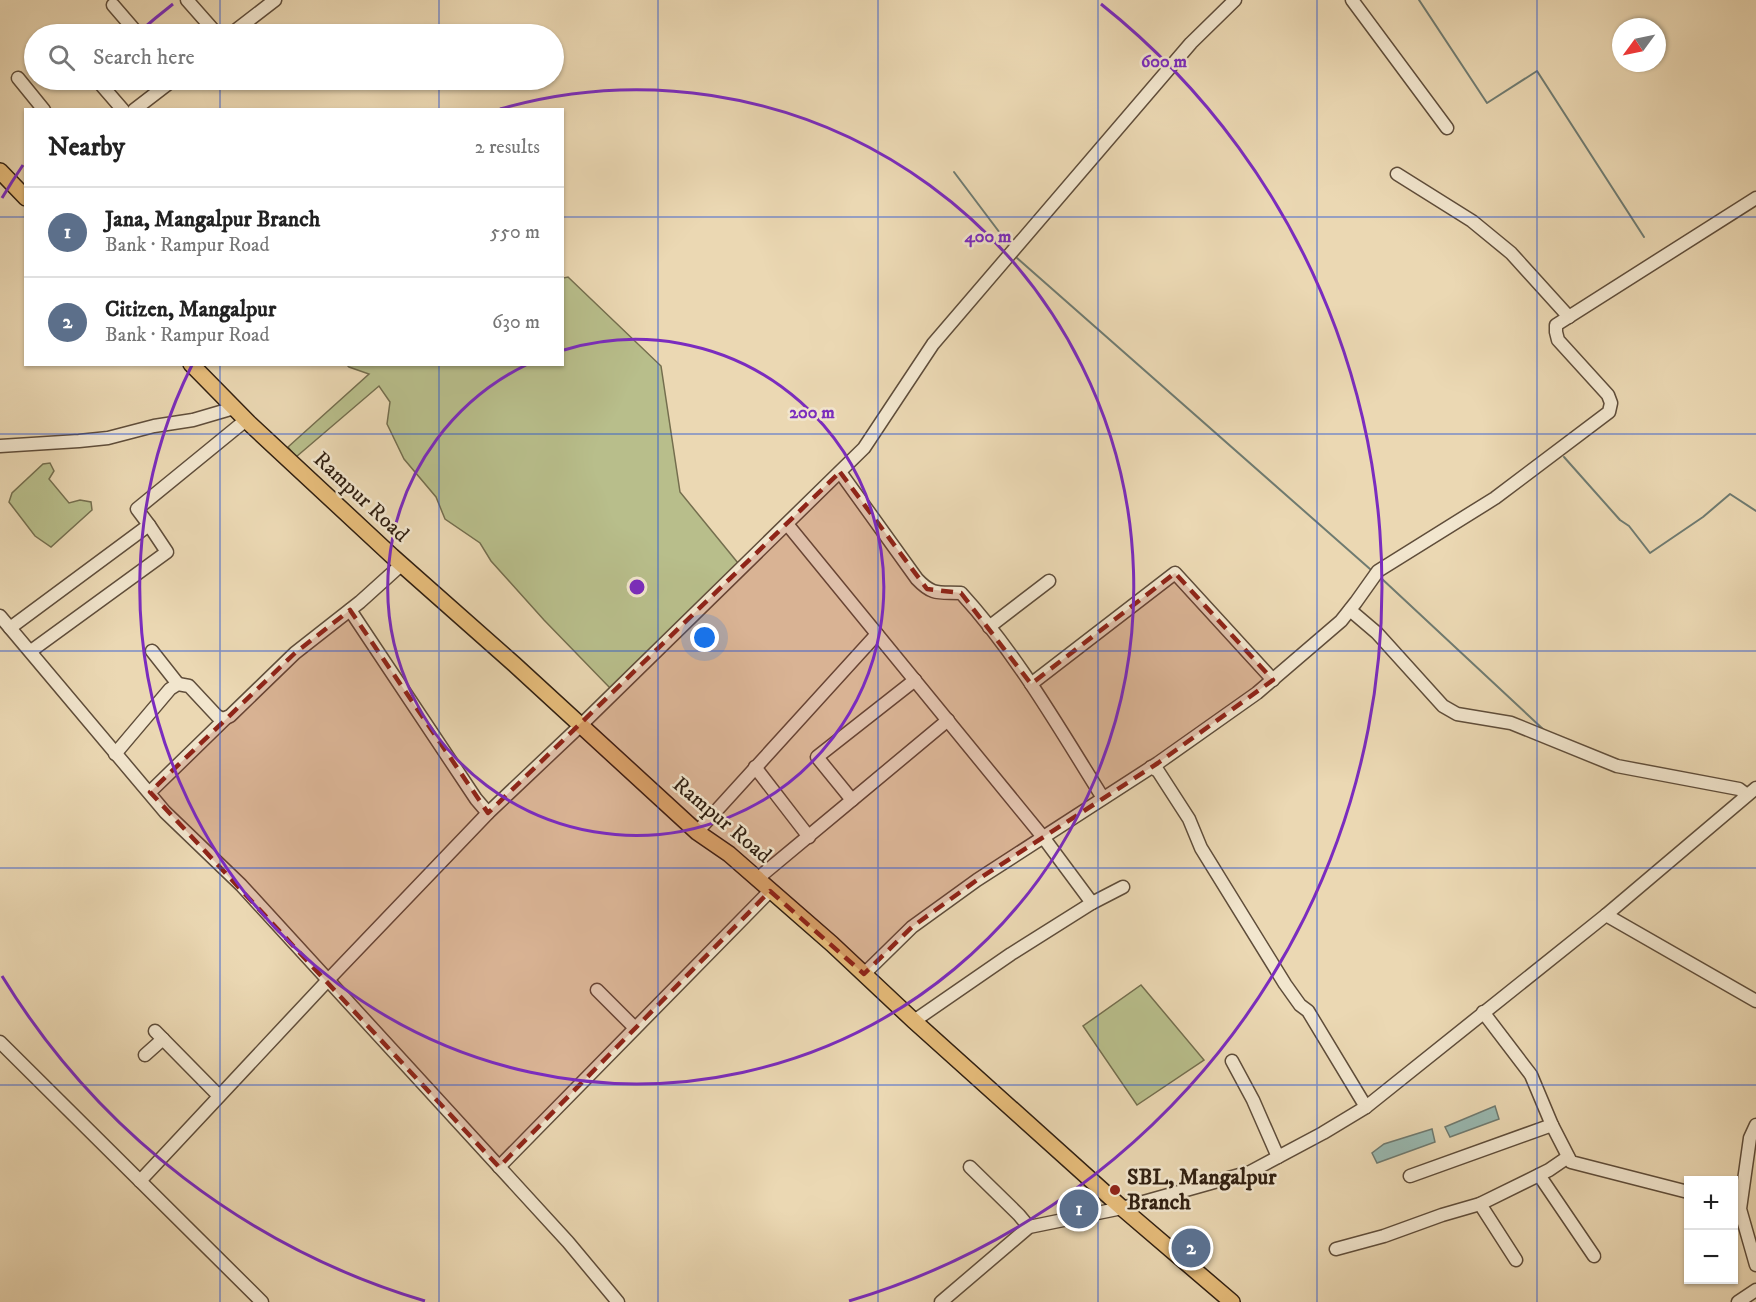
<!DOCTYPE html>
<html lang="en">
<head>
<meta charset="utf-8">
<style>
  body { margin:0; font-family:"IM FELL DW Pica",serif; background:#f2f2f2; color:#222 }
  .controls { position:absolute; right:18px; bottom:18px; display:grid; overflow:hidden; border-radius:0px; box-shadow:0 2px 4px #0004 }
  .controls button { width:54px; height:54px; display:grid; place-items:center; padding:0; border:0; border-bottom:2px solid #e0e0e0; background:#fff; color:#222; font:30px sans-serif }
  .compass { position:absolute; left:1612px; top:18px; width:54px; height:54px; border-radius:50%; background:#fff; box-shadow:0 2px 4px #0004; rotate:237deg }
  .you { position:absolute; left:705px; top:638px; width:21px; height:21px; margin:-15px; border:4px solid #fff; border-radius:50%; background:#1a73e8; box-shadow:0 0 0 9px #1a73e833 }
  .badge { display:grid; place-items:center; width:39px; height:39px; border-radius:50%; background:#1a73e8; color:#fff; font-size:20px; font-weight:700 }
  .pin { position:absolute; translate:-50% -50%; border:3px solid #fff; box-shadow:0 2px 6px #0006 }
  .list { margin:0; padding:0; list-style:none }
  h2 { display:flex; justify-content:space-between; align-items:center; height:78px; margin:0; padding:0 24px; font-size:26px }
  h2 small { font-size:20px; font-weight:400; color:#767676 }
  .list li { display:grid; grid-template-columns:39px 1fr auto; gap:18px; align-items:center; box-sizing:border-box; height:90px; padding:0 24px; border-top:2px solid #e0e0e0 }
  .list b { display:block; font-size:22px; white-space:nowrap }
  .list p { margin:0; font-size:20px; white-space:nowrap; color:#767676 }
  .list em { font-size:20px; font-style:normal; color:#767676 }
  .icon { flex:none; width:33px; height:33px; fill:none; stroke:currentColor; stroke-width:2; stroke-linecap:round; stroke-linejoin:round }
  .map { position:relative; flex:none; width:1756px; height:1302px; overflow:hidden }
  .search { position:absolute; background:#fff; box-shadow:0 2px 4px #0004; left:24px; top:24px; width:540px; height:66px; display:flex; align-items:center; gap:15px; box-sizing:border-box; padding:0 21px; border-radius:33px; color:#767676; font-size:22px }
  .panel { position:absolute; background:#fff; box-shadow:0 2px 4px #0004; left:24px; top:108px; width:540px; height:258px; border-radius:0px }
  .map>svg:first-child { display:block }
  .green { fill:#b8be8b; stroke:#746e4e; stroke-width:1.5 }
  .water { fill:#99b9b1; stroke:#6f7b71; stroke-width:1.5 }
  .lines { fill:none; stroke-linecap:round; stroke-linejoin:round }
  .stream { stroke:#6f7b71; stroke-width:2 }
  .minor-casing { stroke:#5f4d3a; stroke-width:15 }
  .major-casing { stroke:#301f11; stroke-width:18 }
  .minor { stroke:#f2e6ce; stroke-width:12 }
  .major { stroke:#e6bc7a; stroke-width:15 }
  .marked { fill:#8f2418; fill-opacity:0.2; stroke:#8f2418; stroke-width:4.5; stroke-dasharray:12 8; stroke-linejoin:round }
  .grid { fill:none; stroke:#1d4ed8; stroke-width:1.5; stroke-opacity:0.55 }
  .ring { fill:none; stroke:#7b2cbf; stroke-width:3 }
  .poi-dot { fill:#8f2418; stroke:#f2e6ce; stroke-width:2 }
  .labels { text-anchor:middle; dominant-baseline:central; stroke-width:5; stroke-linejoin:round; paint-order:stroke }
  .street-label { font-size:22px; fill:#301f11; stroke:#f2e6ce }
  .poi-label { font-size:22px; font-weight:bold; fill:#301f11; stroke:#f2e6ce; text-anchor:start }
  .centre { fill:#7b2cbf; stroke:#f2e6ce; stroke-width:3 }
  .ring-label { font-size:18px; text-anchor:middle; font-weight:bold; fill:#7b2cbf; stroke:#f2e6ce; stroke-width:5; stroke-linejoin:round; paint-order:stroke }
</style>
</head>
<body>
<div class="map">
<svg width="1756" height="1302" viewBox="0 0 1756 1302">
  <rect width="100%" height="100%" fill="#ebd8b3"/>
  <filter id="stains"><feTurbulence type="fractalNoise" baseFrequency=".00333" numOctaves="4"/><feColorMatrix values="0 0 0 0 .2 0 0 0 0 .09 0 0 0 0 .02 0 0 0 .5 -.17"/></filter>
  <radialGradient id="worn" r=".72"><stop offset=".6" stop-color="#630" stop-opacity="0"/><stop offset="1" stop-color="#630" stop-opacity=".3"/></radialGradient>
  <g class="green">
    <polygon points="568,277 661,366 680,492 738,563 610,688 544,620 491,561 480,543 445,519 436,497 404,459 387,424 390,402 379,386 296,457 288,447 369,374 349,367 347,365 562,364 563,278"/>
    <polygon points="50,463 54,471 49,479 69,503 80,500 91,502 92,510 51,547 35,536 9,502 12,493 43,464"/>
    <polygon points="1141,985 1204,1060 1137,1105 1083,1026"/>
  </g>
  <g class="water">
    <polygon points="1495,1106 1499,1119 1450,1137 1445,1127"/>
    <polygon points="1432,1129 1435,1142 1377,1163 1372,1153 1384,1144"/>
  </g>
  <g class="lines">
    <g class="stream">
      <polyline points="1419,0 1487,103 1537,71 1644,237"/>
      <polyline points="954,172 1009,245"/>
      <polyline points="1017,258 1370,569"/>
      <polyline points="1564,457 1620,520 1629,526 1650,553 1703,517 1730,494 1756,511"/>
      <polyline points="1381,578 1544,730"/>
    </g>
    <g class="minor-casing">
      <g id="minor">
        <polyline points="187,0 217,34"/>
        <polyline points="1352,0 1447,128"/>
        <polyline points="113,5 138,34"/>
        <polyline points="231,34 275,0"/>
        <polyline points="18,78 44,110"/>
        <polyline points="97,80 123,110"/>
        <polyline points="134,110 173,80"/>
        <polyline points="1397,174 1472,221 1511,253 1569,317"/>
        <polyline points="0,446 79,441 108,438 154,426 193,420 234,408"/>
        <path d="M840 472 917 579C933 596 939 592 961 593 1017 654 1059 728 1103 798"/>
        <polyline points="787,524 1043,837 1092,903"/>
        <polyline points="350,610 476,799 488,813"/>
        <polyline points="1350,610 1377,633 1443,706 1457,714 1511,723 1617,766 1739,789 1747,795"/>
        <polyline points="0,616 165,812 241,885 568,1242 618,1302"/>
        <polyline points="989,627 1049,581"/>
        <polyline points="10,628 149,525 137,509 246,420"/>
        <polyline points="31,651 167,552 149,525"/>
        <polyline points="152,651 178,684"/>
        <polyline points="1031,684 1175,573 1273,680"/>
        <polyline points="115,754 170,689 178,684 189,686 217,716 223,719 230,716 295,653 360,602 401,565"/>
        <polyline points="755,767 809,837"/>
        <polyline points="1151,767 1158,771 1189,819 1201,848 1285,984 1300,1005 1308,1011 1366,1107"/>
        <polyline points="150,792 226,718"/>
        <polyline points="852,800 948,720"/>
        <polyline points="697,832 877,634"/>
        <polyline points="757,879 852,800 817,757 915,680"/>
        <polyline points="1606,915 1756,1001"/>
        <polyline points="864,974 912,927 977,880 1158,763 1257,693 1341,621 1356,602 1378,571 1495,498 1609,412 1611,403 1608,395 1558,340 1556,332 1556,325 1756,198"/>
        <polyline points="597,990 635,1028"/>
        <polyline points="1483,1012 1531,1075 1552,1125 1571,1162 1688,1192"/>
        <polyline points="914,1021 1011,954 1092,903 1123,887"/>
        <polyline points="155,1031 219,1096"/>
        <polyline points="0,1042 262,1302"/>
        <polyline points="145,1055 163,1039"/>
        <polyline points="1232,1061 1253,1100 1278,1157"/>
        <polyline points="1756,1125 1750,1138 1740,1209 1756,1265"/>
        <polyline points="499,1167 770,891"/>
        <polyline points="970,1167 1019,1215 1029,1227"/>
        <polyline points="1539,1175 1594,1256"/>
        <polyline points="1410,1176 1552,1125"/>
        <polyline points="140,1181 328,980 488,813 580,726 864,448 933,344 1191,43 1235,0"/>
        <polyline points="1480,1204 1516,1260"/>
        <polyline points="1336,1249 1384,1236 1442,1215 1480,1204 1549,1170 1568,1157"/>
        <polyline points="941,1302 1029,1227 1122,1208 1250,1172 1323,1133 1366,1107 1606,915 1756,788"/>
        <polyline points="1738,1302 1756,1290"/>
      </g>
    </g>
    <g class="major-casing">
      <g id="major">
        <polyline points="0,171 26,198"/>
        <polyline points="191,364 249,423 392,556 514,664 697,832 729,854 832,944 914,1021 1122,1208 1232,1302"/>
      </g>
    </g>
    <use href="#minor" class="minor"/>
    <use href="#major" class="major"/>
  </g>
  <path class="marked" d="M840 472 927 589 961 593 1031 684 1175 573 1273 680 1158 763 977 880 912 927 864 974 770 891 499 1167 150 792 295 653 350 610 488 813Z"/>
  <path class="grid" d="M220 0V34M439 0V34M658 0V1302M878 0V1302M1098 0V1302M1317 0V1302M1537 0V1302M220 80V110M439 80V110M0 217H26M562 217H1756M220 364V1302M439 364V1302M0 434H1756M0 651H1756M0 868H1756M0 1085H1756"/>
  <g class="ring">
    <path d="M564 350A248 248 0 1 1 526 365"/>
    <path d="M500 109A497 497 0 1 1 192 365"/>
    <path d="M425 1301A745 745 0 0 1 2 976M2 198A745 745 0 0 1 23 165M138 33A745 745 0 0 1 173 4M1101 4A745 745 0 0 1 849 1301"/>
  </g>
  <circle class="poi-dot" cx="1115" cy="1190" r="6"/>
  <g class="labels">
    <g class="street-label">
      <text transform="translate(361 497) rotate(43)">Rampur Road</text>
      <text transform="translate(722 820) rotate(40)">Rampur Road</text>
    </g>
    <g class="poi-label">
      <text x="1127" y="1177">SBL, Mangalpur<tspan x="1127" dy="25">Branch</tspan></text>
    </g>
  </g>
  <circle cx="637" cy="587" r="9" class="centre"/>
  <g class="ring-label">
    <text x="1164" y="67">600 m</text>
    <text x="988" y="242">400 m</text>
    <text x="812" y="418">200 m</text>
  </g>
  <rect width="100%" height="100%" filter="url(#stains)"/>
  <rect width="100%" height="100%" fill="url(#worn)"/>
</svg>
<div class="controls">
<button>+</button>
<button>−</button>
</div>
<svg class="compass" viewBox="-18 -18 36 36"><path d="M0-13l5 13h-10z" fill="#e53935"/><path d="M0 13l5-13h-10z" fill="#767676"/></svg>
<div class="you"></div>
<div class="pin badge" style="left:1079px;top:1209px;background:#5c6f8a">1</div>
<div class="pin badge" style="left:1191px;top:1248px;background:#5c6f8a">2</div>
<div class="search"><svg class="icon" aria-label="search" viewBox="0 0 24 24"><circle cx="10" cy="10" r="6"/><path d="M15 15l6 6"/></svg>Search here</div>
<section class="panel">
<h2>Nearby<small>2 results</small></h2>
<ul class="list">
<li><span class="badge" style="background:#5c6f8a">1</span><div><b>Jana, Mangalpur Branch</b><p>Bank · Rampur Road</p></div><em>550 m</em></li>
<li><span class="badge" style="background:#5c6f8a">2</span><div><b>Citizen, Mangalpur</b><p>Bank · Rampur Road</p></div><em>630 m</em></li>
</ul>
</section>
</div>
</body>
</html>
